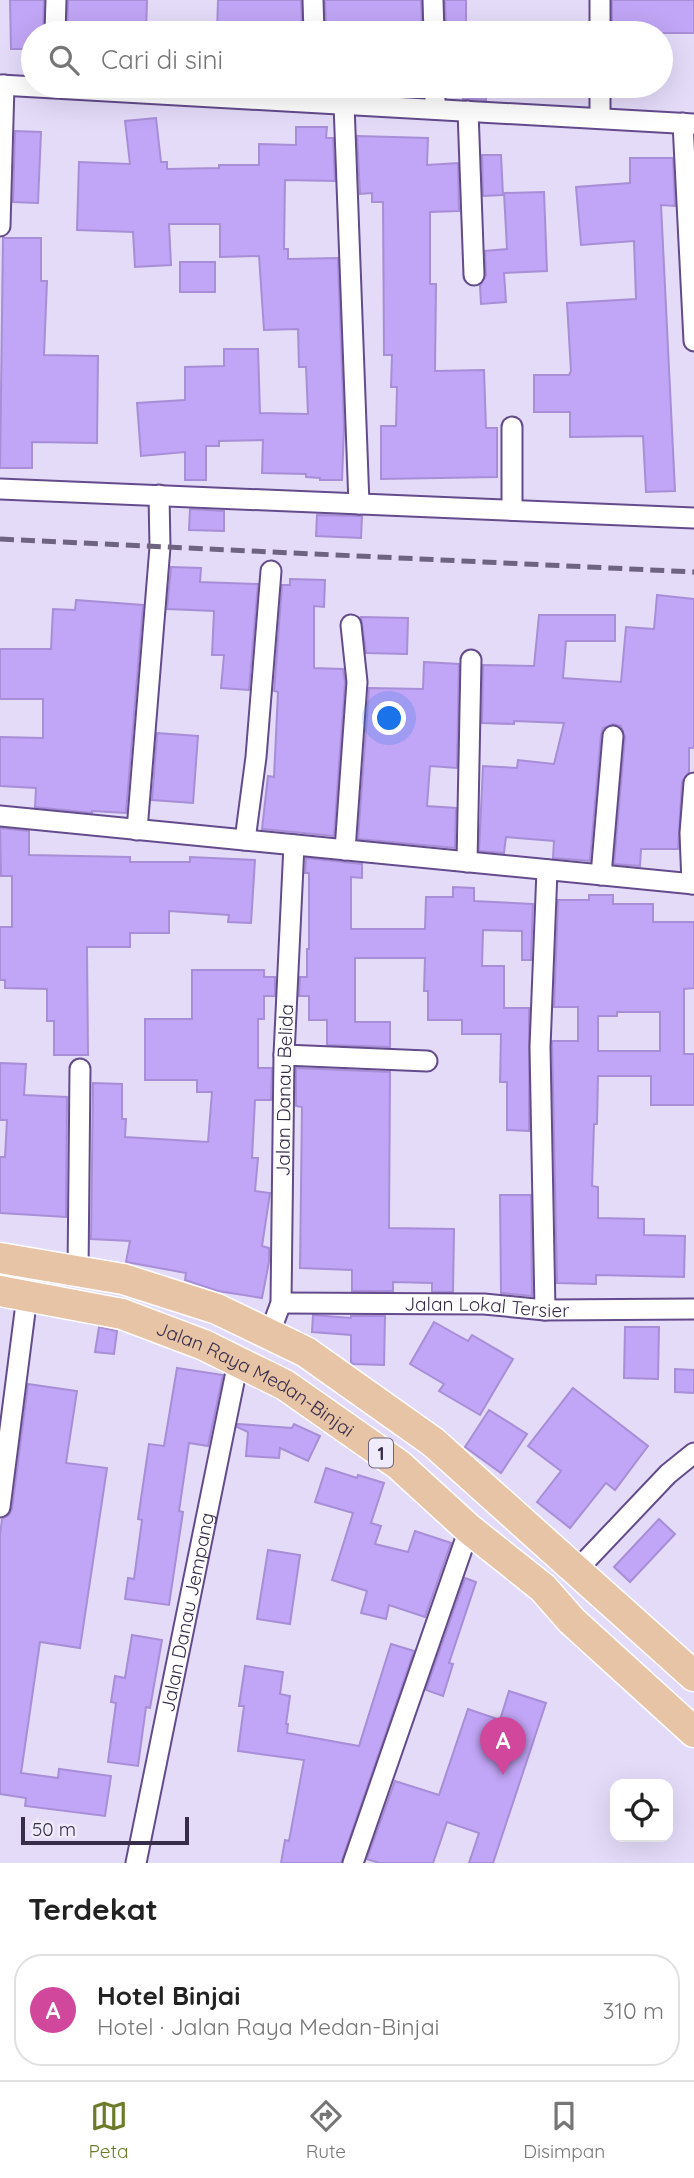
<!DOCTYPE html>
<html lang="id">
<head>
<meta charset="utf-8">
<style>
  body { margin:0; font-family:Quicksand,sans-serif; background:#f6f6f6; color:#222 }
  .controls { position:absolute; right:21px; bottom:21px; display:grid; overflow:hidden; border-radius:14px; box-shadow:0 7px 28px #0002 }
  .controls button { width:63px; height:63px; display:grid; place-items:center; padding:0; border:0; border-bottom:2px solid #e0e0e0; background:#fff; color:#222; font:35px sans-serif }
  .scale { position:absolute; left:21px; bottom:18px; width:168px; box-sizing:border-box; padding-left:7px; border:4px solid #372d4a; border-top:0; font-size:19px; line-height:24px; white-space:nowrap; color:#372d4a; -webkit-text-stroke:5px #f0ebfa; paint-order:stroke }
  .you { position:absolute; left:390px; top:719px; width:24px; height:24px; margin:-18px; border:5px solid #fff; border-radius:50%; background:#1a73e8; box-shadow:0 0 0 10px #1a73e833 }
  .badge { display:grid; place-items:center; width:46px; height:46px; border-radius:50%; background:#6a7b29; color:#fff; font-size:23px; font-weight:700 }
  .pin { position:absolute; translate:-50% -58px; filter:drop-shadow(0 2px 4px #0008) }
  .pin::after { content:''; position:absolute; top:37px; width:24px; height:21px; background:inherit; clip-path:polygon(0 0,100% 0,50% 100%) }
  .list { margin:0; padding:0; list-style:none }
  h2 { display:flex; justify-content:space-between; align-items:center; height:91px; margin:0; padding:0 28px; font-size:30px }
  h2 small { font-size:23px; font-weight:400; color:#767676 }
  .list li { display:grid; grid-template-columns:46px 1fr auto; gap:21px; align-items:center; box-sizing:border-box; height:112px; margin:0 14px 14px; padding:0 14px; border:2px solid #e0e0e0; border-radius:28px }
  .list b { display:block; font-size:26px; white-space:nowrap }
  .list p { margin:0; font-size:23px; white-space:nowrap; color:#767676 }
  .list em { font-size:23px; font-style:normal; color:#767676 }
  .icon { flex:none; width:38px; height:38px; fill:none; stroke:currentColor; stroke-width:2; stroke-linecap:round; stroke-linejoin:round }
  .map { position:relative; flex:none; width:694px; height:1863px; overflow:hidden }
  .search { position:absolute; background:#fff; box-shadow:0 7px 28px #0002; left:21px; right:21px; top:21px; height:77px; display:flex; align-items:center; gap:18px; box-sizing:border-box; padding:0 24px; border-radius:38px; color:#767676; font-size:26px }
  .sheet { height:217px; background:#fff }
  nav { display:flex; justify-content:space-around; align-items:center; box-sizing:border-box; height:98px; border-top:2px solid #e0e0e0; background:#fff; font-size:19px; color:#767676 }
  nav a { display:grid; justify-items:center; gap:4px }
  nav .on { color:#6a7b29 }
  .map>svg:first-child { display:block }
  .building { fill:#c1a5f6; stroke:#a78ed6; stroke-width:2; fill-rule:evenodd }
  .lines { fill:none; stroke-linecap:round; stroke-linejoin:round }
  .minor-casing { stroke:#634b8c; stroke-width:23 }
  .primary-casing { stroke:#fff; stroke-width:33 }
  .minor { stroke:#fff; stroke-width:19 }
  .primary { stroke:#e8c4a7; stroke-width:30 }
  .rail { stroke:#6e6481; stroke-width:5; stroke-dasharray:14 7; stroke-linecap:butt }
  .labels { text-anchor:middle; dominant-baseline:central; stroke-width:5; stroke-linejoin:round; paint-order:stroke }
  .shield { fill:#f0ebfa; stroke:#6e667f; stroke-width:2 }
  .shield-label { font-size:18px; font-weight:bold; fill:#372d4a }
  .street-label { font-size:19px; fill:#372d4a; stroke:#f0ebfa }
</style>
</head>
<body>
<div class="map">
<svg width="694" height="1863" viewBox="0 0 694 1863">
  <rect width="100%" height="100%" fill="#e4dbf9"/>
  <g class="building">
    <polygon points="10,0 44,0 43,33 33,33 33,49 11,49"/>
    <polygon points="68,0 147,0 146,33 67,33"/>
    <polygon points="218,0 301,0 302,29 266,30 266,33 217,33"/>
    <polygon points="325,0 421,0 422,33 326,33"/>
    <polygon points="445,0 466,0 466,33 446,33"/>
    <rect x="612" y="0" width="82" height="33"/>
    <polygon points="463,86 486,86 486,100 463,99"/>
    <polygon points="156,118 161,162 167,162 167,169 219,168 219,165 259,165 259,144 296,145 296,127 327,127 326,138 333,138 335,181 285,180 284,249 288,249 288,259 338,258 344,428 342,480 320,480 320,478 306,477 306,474 262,473 263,440 219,441 219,446 206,446 206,480 185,480 185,452 141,456 137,403 185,400 185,367 224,366 224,349 258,349 260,413 308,414 306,367 299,367 298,329 264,330 259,256 220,257 220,224 169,224 171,265 135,267 133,232 77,230 79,162 130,164 125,121"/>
    <polygon points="15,131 41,132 38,203 13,202"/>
    <polygon points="357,136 428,138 427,165 458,163 459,211 430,212 430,284 436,284 435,371 484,370 486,428 497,428 497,477 381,479 381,426 396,426 397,387 391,387 392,355 384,355 383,202 372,202 372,193 360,194"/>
    <polygon points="482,155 501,155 503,195 483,196"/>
    <polygon points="630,158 673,158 675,206 661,205 675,491 646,492 643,436 570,437 570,412 534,412 534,375 569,375 571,371 567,303 636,299 634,241 581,245 576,187 630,183"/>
    <polygon points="544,192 547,271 504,273 506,302 481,304 480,286 486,275 485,251 507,249 504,193"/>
    <polygon points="3,238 41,238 41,281 47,281 44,355 98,356 97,443 32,442 32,468 0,468"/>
    <rect x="180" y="262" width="35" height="30"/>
    <polygon points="190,509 224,511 224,531 189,530"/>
    <polygon points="317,515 362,516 361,538 316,536"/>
    <polygon points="171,567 201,568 200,582 258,584 249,690 221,688 224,655 212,655 214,611 167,609"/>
    <polygon points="290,579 325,580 324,607 314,606 314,668 343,669 345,682 334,836 262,829 268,776 274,777 278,692 274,691 282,585 290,585"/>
    <polygon points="657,595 694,599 694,748 689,748 689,772 682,782 678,849 641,849 640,866 614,864 625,737 621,726 613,724 603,728 601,735 590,861 553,858 554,841 506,837 504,853 479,851 483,766 517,768 518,760 554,764 564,723 514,721 514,724 482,723 483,665 534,666 539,615 615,615 615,641 566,641 563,678 621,682 626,627 654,629"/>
    <polygon points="76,600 143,605 126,813 92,811 92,813 35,807 36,788 0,786 0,737 43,738 43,699 0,699 0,649 51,649 53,609 75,610"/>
    <polygon points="361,617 408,618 407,654 366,653"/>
    <polygon points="424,662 459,664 457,768 430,766 427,806 456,808 455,848 358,839 369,688 423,689"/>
    <polygon points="157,733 198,736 193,803 152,800"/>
    <polygon points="0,828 29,831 29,855 130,857 130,862 190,862 190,857 255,860 251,923 228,922 229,915 169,911 169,933 130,933 130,947 87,947 88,1055 54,1055 54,1021 47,1021 47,989 5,988 5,980 0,980 0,927 12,927 12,876 1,876"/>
    <polygon points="306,858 362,864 362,878 351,877 351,929 425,929 426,897 453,897 453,887 474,888 474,901 533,904 531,960 522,960 522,931 483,930 482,966 504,966 504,1008 529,1008 529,1131 507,1130 507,1082 500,1082 501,1034 462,1034 462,1020 428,1020 428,991 424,991 425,958 355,958 355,1022 390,1022 390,1047 327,1045 327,1020 309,1020 309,996 299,996 300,977 307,977 307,949 309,949 309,873 305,873"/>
    <path d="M589 895H613V904H653V922H694V988L684 989V1054H694V1105H651V1076H598L597 1124H594L592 1186 598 1187V1218L644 1219V1235L685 1236 684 1277 596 1275V1284L557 1283 552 1041H578V1007H554L558 900H589ZM617 1012H660V1051H598V1016H617Z"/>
    <polygon points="192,970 264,970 264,977 275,977 275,996 264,996 264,1019 258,1019 258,1068 272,1068 271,1100 255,1100 252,1158 258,1158 255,1191 270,1193 262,1246 269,1248 269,1262 262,1298 218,1291 185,1280 186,1273 126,1262 130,1241 91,1239 93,1083 122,1084 122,1119 126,1119 125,1137 208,1142 212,1092 197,1092 197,1080 145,1080 145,1019 192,1019"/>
    <polygon points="0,1063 26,1064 24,1095 67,1097 66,1217 0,1213 0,1157 5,1157 7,1120 0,1120"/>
    <polygon points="296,1068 390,1072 389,1228 454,1229 453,1292 432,1292 432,1283 393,1282 393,1291 352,1291 352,1270 300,1268 302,1107 296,1106"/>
    <polygon points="500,1195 531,1195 532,1296 501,1293"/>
    <polygon points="313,1315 351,1318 351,1316 385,1316 384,1365 353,1364 351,1362 351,1335 312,1332"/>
    <polygon points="434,1322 468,1341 472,1335 513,1359 480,1415 439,1391 444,1384 410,1364"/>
    <polygon points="99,1327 117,1331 114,1354 95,1352"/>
    <polygon points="625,1327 659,1327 658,1379 624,1378"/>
    <polygon points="177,1368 223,1375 208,1446 189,1443 179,1511 183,1512 169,1605 125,1599 128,1578 134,1579 142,1520 138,1519 149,1444 164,1446"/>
    <polygon points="675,1369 694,1370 694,1393 675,1392"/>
    <polygon points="28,1384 77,1391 66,1463 107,1468 80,1648 40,1642 21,1773 58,1778 59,1769 111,1776 105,1816 25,1806 26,1798 0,1794 0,1535 2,1519 9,1515 12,1509"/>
    <polygon points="573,1388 648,1446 615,1490 606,1483 570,1528 537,1502 561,1471 528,1446"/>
    <polygon points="489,1410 527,1434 501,1473 465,1447"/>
    <polygon points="238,1424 292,1428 294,1424 320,1436 308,1461 280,1448 279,1458 246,1456 248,1432 237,1427"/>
    <polygon points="326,1468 357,1478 358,1475 384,1483 371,1523 381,1526 375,1544 408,1552 415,1531 451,1543 425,1617 389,1605 386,1619 361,1613 367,1591 332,1580 353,1513 315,1502"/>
    <polygon points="659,1519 675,1534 630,1582 614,1567"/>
    <polygon points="268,1550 300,1555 290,1624 257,1619"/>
    <polygon points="465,1578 476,1582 449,1663 453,1664 443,1696 426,1690"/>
    <polygon points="132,1635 162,1640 150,1708 146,1707 138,1766 108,1762 116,1703 111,1702 115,1676 125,1678"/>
    <polygon points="391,1644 414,1651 341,1863 281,1863 285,1840 289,1841 304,1760 238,1751 244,1706 239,1706 245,1666 283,1672 280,1694 290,1696 286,1724 288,1724 287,1733 359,1746"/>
    <polygon points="509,1691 546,1703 493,1863 469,1863 479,1833 447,1822 433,1863 379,1863 367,1859 395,1781 439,1795 468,1709 500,1720"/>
  </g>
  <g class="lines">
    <g class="minor-casing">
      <g id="minor">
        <polyline points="313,0 314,33"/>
        <polyline points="433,0 434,33"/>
        <polyline points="600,0 600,33"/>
        <polyline points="55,33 56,0"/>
        <polyline points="0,85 694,124"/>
        <polyline points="435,86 435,109"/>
        <polyline points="600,86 600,118"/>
        <polyline points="344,104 359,504"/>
        <polyline points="468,111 474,275"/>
        <polyline points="683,123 694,341"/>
        <polyline points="0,226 4,85"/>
        <polyline points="512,427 512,510"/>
        <polyline points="0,489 694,518"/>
        <polyline points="0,816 694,884"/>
        <polyline points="137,830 160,547 159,495"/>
        <polyline points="245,840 256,757 271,571"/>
        <polyline points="345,850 357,682 351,625"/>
        <polyline points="467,862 471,660"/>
        <polyline points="601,875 613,736"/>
        <polyline points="692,884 690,833 694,783"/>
        <polyline points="284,1055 427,1061"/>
        <polyline points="78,1272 80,1069"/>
        <path id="s1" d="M281 1303 484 1304 545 1310 694 1309"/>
        <polyline points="545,1310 540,1047 547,870"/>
        <path id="s2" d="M269 1335 281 1303 284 1055 294 845"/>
        <polyline points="0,1507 27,1296"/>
        <polyline points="576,1571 668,1474 694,1453"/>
        <path id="s3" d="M136 1863 238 1362"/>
        <polyline points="353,1863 469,1529"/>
      </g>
    </g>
    <g class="primary-casing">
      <g id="primary">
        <polyline points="0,1258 123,1279 217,1309 306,1352 433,1442 694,1676"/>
        <path id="s4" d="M0 1291 122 1314 204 1345 285 1385 399 1465 469 1529 543 1588 572 1621 694 1732"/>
      </g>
    </g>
    <use href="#minor" class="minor"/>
    <use href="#primary" class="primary"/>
    <polyline class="rail" points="0,539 694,572"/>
  </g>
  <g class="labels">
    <rect class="shield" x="369" y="1438.5" width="24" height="29" rx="5"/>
    <g class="shield-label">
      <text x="381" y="1453">1</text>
    </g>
    <g class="street-label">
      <text stroke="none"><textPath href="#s2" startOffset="247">Jalan Danau Belida</textPath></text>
      <text stroke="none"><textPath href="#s1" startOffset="206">Jalan Lokal Tersier</textPath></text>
      <text stroke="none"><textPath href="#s4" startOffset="273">Jalan Raya Medan-Binjai</textPath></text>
      <text stroke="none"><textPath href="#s3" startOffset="256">Jalan Danau Jempang</textPath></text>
    </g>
  </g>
</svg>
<div class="controls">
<button><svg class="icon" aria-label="locate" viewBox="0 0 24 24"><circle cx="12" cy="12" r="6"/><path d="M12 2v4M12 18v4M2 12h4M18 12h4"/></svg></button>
</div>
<div class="scale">50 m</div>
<div class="you"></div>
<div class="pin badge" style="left:503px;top:1775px;background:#d1479c">A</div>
<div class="search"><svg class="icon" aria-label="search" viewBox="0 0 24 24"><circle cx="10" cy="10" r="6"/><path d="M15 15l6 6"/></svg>Cari di sini</div>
</div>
<section class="sheet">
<h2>Terdekat<small></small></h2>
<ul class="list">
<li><span class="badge" style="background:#d1479c">A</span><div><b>Hotel Binjai</b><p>Hotel · Jalan Raya Medan-Binjai</p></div><em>310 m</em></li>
</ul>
</section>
<nav>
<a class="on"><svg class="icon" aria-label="map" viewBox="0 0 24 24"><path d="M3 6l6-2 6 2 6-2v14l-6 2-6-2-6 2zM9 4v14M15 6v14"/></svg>Peta</a>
<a><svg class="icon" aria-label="directions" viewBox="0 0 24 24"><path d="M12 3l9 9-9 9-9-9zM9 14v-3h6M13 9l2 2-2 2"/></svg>Rute</a>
<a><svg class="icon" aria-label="saved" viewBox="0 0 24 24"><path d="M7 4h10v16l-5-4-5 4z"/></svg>Disimpan</a>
</nav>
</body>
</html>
